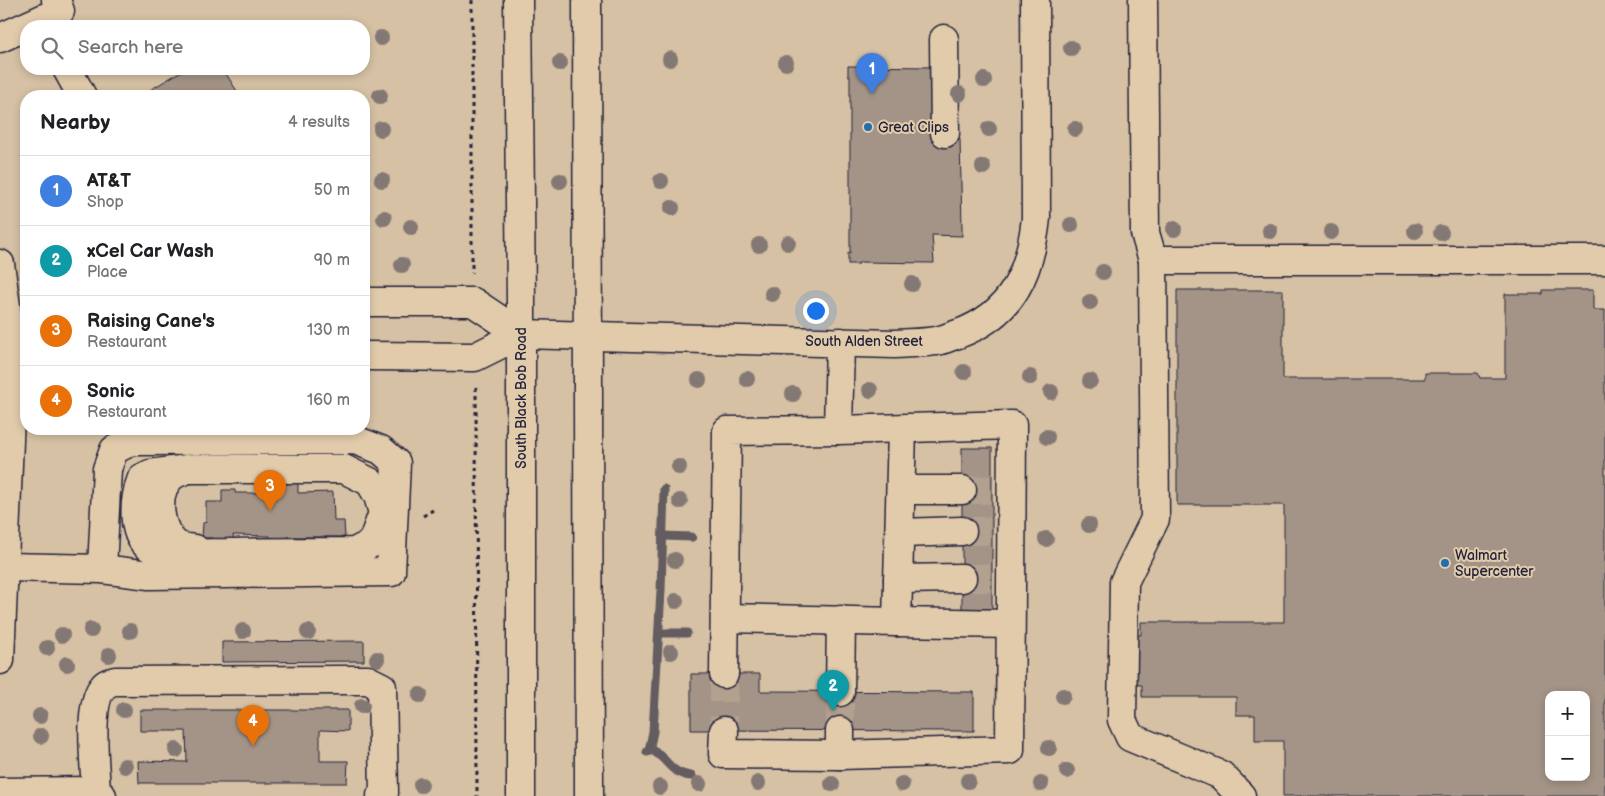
<!DOCTYPE html>
<html lang="en">
<head>
<meta charset="utf-8">
<style>
  body { margin:0; font-family:"Balsamiq Sans",sans-serif; background:#f6f6f6; color:#202124 }
  .controls { position:absolute; right:15px; bottom:15px; display:grid; overflow:hidden; border-radius:10px; box-shadow:0 2px 8px #0003 }
  .controls button { width:45px; height:45px; display:grid; place-items:center; padding:0; border:0; border-bottom:1px solid #e0e0e0; background:#fff; color:#202124; font:25px sans-serif }
  .you { position:absolute; left:815px; top:310px; width:18px; height:18px; margin:-12px; border:4px solid #fff; border-radius:50%; background:#1a73e8; box-shadow:0 0 0 8px #1a73e833 }
  .badge { display:grid; place-items:center; width:32px; height:32px; border-radius:50%; background:#111827; color:#fff; font-size:16px; font-weight:700 }
  .pin { position:absolute; translate:-50% -41px; filter:drop-shadow(0 1px 2px #0008) }
  .pin::after { content:''; position:absolute; top:26px; width:18px; height:15px; background:inherit; clip-path:polygon(0 0,100% 0,50% 100%) }
  .list { margin:0; padding:0; list-style:none }
  h2 { display:flex; justify-content:space-between; align-items:center; height:65px; margin:0; padding:0 20px; font-size:21px }
  h2 small { font-size:16px; font-weight:400; color:#757577 }
  .list li { display:grid; grid-template-columns:32px 1fr auto; gap:15px; align-items:center; box-sizing:border-box; height:70px; padding:0 20px; border-top:1px solid #e0e0e0 }
  .list b { display:block; font-size:19px; white-space:nowrap }
  .list p { margin:0; font-size:16px; white-space:nowrap; color:#757577 }
  .list em { font-size:16px; font-style:normal; color:#757577 }
  .icon { flex:none; width:28px; height:28px; fill:none; stroke:currentColor; stroke-width:2; stroke-linecap:round; stroke-linejoin:round }
  .map { position:relative; flex:none; width:1605px; height:796px; overflow:hidden }
  .search { position:absolute; background:#fff; box-shadow:0 2px 8px #0003; left:20px; top:20px; width:350px; height:55px; display:flex; align-items:center; gap:12px; box-sizing:border-box; padding:0 18px; border-radius:20px; color:#757577; font-size:19px }
  .panel { position:absolute; background:#fff; box-shadow:0 2px 8px #0003; left:20px; top:90px; width:350px; height:345px; border-radius:20px }
  .map>svg:first-child { display:block }
  .lines { fill:none; stroke-linecap:round; stroke-linejoin:round }
  .stream { stroke:#635c61; stroke-width:9 }
  .building { fill:#a49487; stroke:#22223b; fill-rule:evenodd }
  .minor-tunnel { stroke:#b2a18f; stroke-width:28; stroke-dasharray:28 14; stroke-linecap:butt }
  .minor-casing { stroke:#22223b; stroke-width:31 }
  .major-casing { stroke:#22223b; stroke-width:31 }
  .path { stroke:#22223b; stroke-width:3; stroke-dasharray:4 4; stroke-linecap:butt }
  .minor { stroke:#e1cbab; stroke-width:28 }
  .major { stroke:#e1cbab; stroke-width:28 }
  .tree { fill:#847874 }
  .poi-dot { fill:#1f6fb2; stroke:#e1cbab; stroke-width:2 }
  .labels { text-anchor:middle; dominant-baseline:central; stroke-width:4; stroke-linejoin:round; paint-order:stroke }
  .poi-label { font-size:14px; fill:#22223b; stroke:#e1cbab; text-anchor:start }
  .street-label { font-size:14px; fill:#22223b; stroke:#e1cbab }
</style>
</head>
<body>
<div class="map">
<svg width="1605" height="796" viewBox="0 0 1605 796">
  <rect width="100%" height="100%" fill="#d6c1a4"/>
  <filter id="ink" filterUnits="userSpaceOnUse"><feTurbulence type="fractalNoise" baseFrequency=".02" numOctaves="2"/><feDisplacementMap in="SourceGraphic" scale="10" xChannelSelector="R" yChannelSelector="G"/><feConvolveMatrix kernelMatrix="1 2 1 2 8 2 1 2 1" color-interpolation-filters="sRGB"/></filter>
  <g filter="url(#ink)">
    <g class="lines">
      <g class="stream">
        <polyline points="663,536 692,537"/>
        <polyline points="659,633 687,633"/>
        <polyline points="649,750 653,732 661,590 664,489"/>
        <path d="M647 752 652 750C669 759 669 774 692 776"/>
      </g>
    </g>
    <g class="building">
      <polygon points="848,66 932,67 932,139 960,139 962,227 962,236 932,235 934,263 859,262 859,264 848,264 848,253 850,253 850,76 848,76"/>
      <polygon points="185,69 223,69 240,96 140,96"/>
      <path d="M1177 290H1283V379H1425V373H1478L1480 378H1505V294H1543V290H1593V310H1605V796H1283V741H1255V715H1236V697H1142V685H1135V635H1141V622H1284V505H1177ZM1549 695H1586V777H1549Z"/>
      <rect x="962" y="448" width="30" height="167"/>
      <polygon points="298,483 298,493 333,492 334,521 344,521 345,537 287,537 287,546 271,546 270,536 233,535 234,542 212,547 212,538 202,538 203,523 206,522 206,502 222,502 222,490 235,490 235,493 278,493 279,484"/>
      <polygon points="364,641 364,661 222,662 222,642"/>
      <polygon points="691,674 760,674 760,691 974,692 974,731 691,730"/>
      <polygon points="140,710 348,710 348,731 320,730 320,761 348,761 347,783 139,783 138,761 187,762 186,731 140,731"/>
    </g>
    <g class="lines">
      <g class="minor-tunnel">
        <polyline points="962,490 992,490"/>
        <polyline points="962,531 992,531"/>
        <polyline points="962,578 992,578"/>
        <polyline points="724,674 724,731"/>
        <polyline points="840,731 840,692"/>
      </g>
      <g class="minor-casing">
        <g id="minor">
          <polyline points="1143,0 1145,233 1153,260 1605,260"/>
          <polyline points="0,38 60,11 56,0"/>
          <polyline points="944,39 945,133"/>
          <polyline points="67,69 82,96"/>
          <polyline points="1153,260 1155,519 1124,582 1122,720 1130,737 1221,775 1241,796"/>
          <polyline points="0,264 10,334 10,416 0,660"/>
          <polyline points="364,302 473,302 521,334"/>
          <path d="M364 356 475 357 521 334 894 344C908 343 923 343 936 341 944 340 951 336 958 334 1013 314 1030 273 1036 218L1035 0"/>
          <polyline points="902,429 897,622 1010,624"/>
          <path d="M188 469C183 471 175 473 171 477 154 493 158 531 176 544 181 548 190 548 195 549"/>
          <polyline points="902,490 962,490"/>
          <polyline points="901,533 962,531"/>
          <polyline points="4,567 102,569 149,575 391,572 396,463 381,450 355,440 132,441 114,450 107,469 102,569"/>
          <path d="M320 570 372 543 383 513 378 496 370 482 344 469H188L150 474 142 478C134 498 129 541 155 550 175 556 207 553 228 553 271 552 314 552 357 552"/>
          <polyline points="898,579 962,578"/>
          <polyline points="726,618 897,622"/>
          <polyline points="724,674 727,431 838,430"/>
          <polyline points="840,692 841,620"/>
          <polyline points="724,731 723,754 840,755 1010,750 1012,425 838,430 840,342"/>
          <polyline points="840,731 840,755"/>
          <path d="M96 791C95 767 87 702 104 686 106 683 111 682 115 681L341 680H368L382 687 384 793 381 796"/>
          <polyline points="0,792 96,791 102,796"/>
        </g>
      </g>
      <g class="major-casing">
        <g id="major">
          <polyline points="518,0 521,302 521,796"/>
          <polyline points="587,0 589,796"/>
        </g>
      </g>
      <g class="path">
        <polyline points="472,0 472,273"/>
        <polyline points="476,387 477,796"/>
        <polyline points="423,516 433,510"/>
      </g>
      <use href="#minor" class="minor"/>
      <use href="#major" class="major"/>
    </g>
    <g class="tree">
      <circle cx="381" cy="38" r="8"/>
      <circle cx="1071" cy="48" r="8"/>
      <circle cx="670" cy="59" r="8"/>
      <circle cx="560" cy="63" r="8"/>
      <circle cx="786" cy="63" r="8"/>
      <circle cx="984" cy="80" r="8"/>
      <circle cx="959" cy="94" r="8"/>
      <circle cx="380" cy="96" r="8"/>
      <circle cx="381" cy="129" r="8"/>
      <circle cx="989" cy="129" r="8"/>
      <circle cx="1075" cy="129" r="8"/>
      <circle cx="983" cy="167" r="8"/>
      <circle cx="382" cy="180" r="8"/>
      <circle cx="560" cy="181" r="8"/>
      <circle cx="661" cy="181" r="8"/>
      <circle cx="672" cy="208" r="8"/>
      <circle cx="384" cy="218" r="8"/>
      <circle cx="1071" cy="225" r="8"/>
      <circle cx="411" cy="227" r="8"/>
      <circle cx="1174" cy="229" r="8"/>
      <circle cx="1270" cy="231" r="8"/>
      <circle cx="1415" cy="231" r="8"/>
      <circle cx="1331" cy="232" r="8"/>
      <circle cx="1441" cy="233" r="8"/>
      <circle cx="788" cy="243" r="8"/>
      <circle cx="759" cy="245" r="8"/>
      <circle cx="402" cy="265" r="8"/>
      <circle cx="1103" cy="272" r="8"/>
      <circle cx="912" cy="284" r="8"/>
      <circle cx="772" cy="294" r="8"/>
      <circle cx="1090" cy="302" r="8"/>
      <circle cx="964" cy="372" r="8"/>
      <circle cx="1030" cy="377" r="8"/>
      <circle cx="747" cy="379" r="8"/>
      <circle cx="699" cy="380" r="8"/>
      <circle cx="1090" cy="381" r="8"/>
      <circle cx="870" cy="390" r="8"/>
      <circle cx="1051" cy="392" r="8"/>
      <circle cx="793" cy="394" r="8"/>
      <circle cx="1047" cy="437" r="8"/>
      <circle cx="679" cy="467" r="8"/>
      <circle cx="680" cy="501" r="8"/>
      <circle cx="1089" cy="525" r="8"/>
      <circle cx="1046" cy="539" r="8"/>
      <circle cx="675" cy="560" r="8"/>
      <circle cx="676" cy="601" r="8"/>
      <circle cx="91" cy="630" r="8"/>
      <circle cx="130" cy="631" r="8"/>
      <circle cx="243" cy="631" r="8"/>
      <circle cx="308" cy="632" r="8"/>
      <circle cx="62" cy="635" r="8"/>
      <circle cx="47" cy="648" r="8"/>
      <circle cx="671" cy="652" r="8"/>
      <circle cx="109" cy="655" r="8"/>
      <circle cx="377" cy="659" r="8"/>
      <circle cx="67" cy="664" r="8"/>
      <circle cx="420" cy="695" r="8"/>
      <circle cx="1063" cy="696" r="8"/>
      <circle cx="362" cy="706" r="8"/>
      <circle cx="124" cy="710" r="8"/>
      <circle cx="40" cy="716" r="8"/>
      <circle cx="41" cy="736" r="8"/>
      <circle cx="1049" cy="748" r="8"/>
      <circle cx="176" cy="750" r="8"/>
      <circle cx="125" cy="766" r="8"/>
      <circle cx="1067" cy="771" r="8"/>
      <circle cx="968" cy="781" r="8"/>
      <circle cx="758" cy="783" r="8"/>
      <circle cx="699" cy="784" r="8"/>
      <circle cx="832" cy="784" r="8"/>
      <circle cx="902" cy="784" r="8"/>
      <circle cx="1041" cy="784" r="8"/>
      <circle cx="421" cy="785" r="8"/>
      <circle cx="660" cy="787" r="8"/>
    </g>
  </g>
  <g class="poi-dot">
    <circle cx="868" cy="127" r="5"/>
    <circle cx="1445" cy="563" r="5"/>
  </g>
  <g class="labels">
    <g class="poi-label">
      <text x="878" y="127">Great Clips</text>
      <text x="1455" y="555">Walmart<tspan x="1455" dy="16">Supercenter</tspan></text>
    </g>
    <g class="street-label">
      <text x="864" y="341">South Alden Street</text>
      <text transform="translate(521 398) rotate(-90)">South Black Bob Road</text>
    </g>
  </g>
</svg>
<div class="controls">
<button>+</button>
<button>−</button>
</div>
<div class="you"></div>
<div class="pin badge" style="left:872px;top:94px;background:#3f7fe0">1</div>
<div class="pin badge" style="left:833px;top:711px;background:#0f9aa8">2</div>
<div class="pin badge" style="left:270px;top:511px;background:#e8710a">3</div>
<div class="pin badge" style="left:253px;top:746px;background:#e8710a">4</div>
<div class="search"><svg class="icon" aria-label="search" viewBox="0 0 24 24"><circle cx="10" cy="10" r="6"/><path d="M15 15l6 6"/></svg>Search here</div>
<section class="panel">
<h2>Nearby<small>4 results</small></h2>
<ul class="list">
<li><span class="badge" style="background:#3f7fe0">1</span><div><b>AT&amp;T</b><p>Shop</p></div><em>50 m</em></li>
<li><span class="badge" style="background:#0f9aa8">2</span><div><b>xCel Car Wash</b><p>Place</p></div><em>90 m</em></li>
<li><span class="badge" style="background:#e8710a">3</span><div><b>Raising Cane's</b><p>Restaurant</p></div><em>130 m</em></li>
<li><span class="badge" style="background:#e8710a">4</span><div><b>Sonic</b><p>Restaurant</p></div><em>160 m</em></li>
</ul>
</section>
</div>
</body>
</html>
